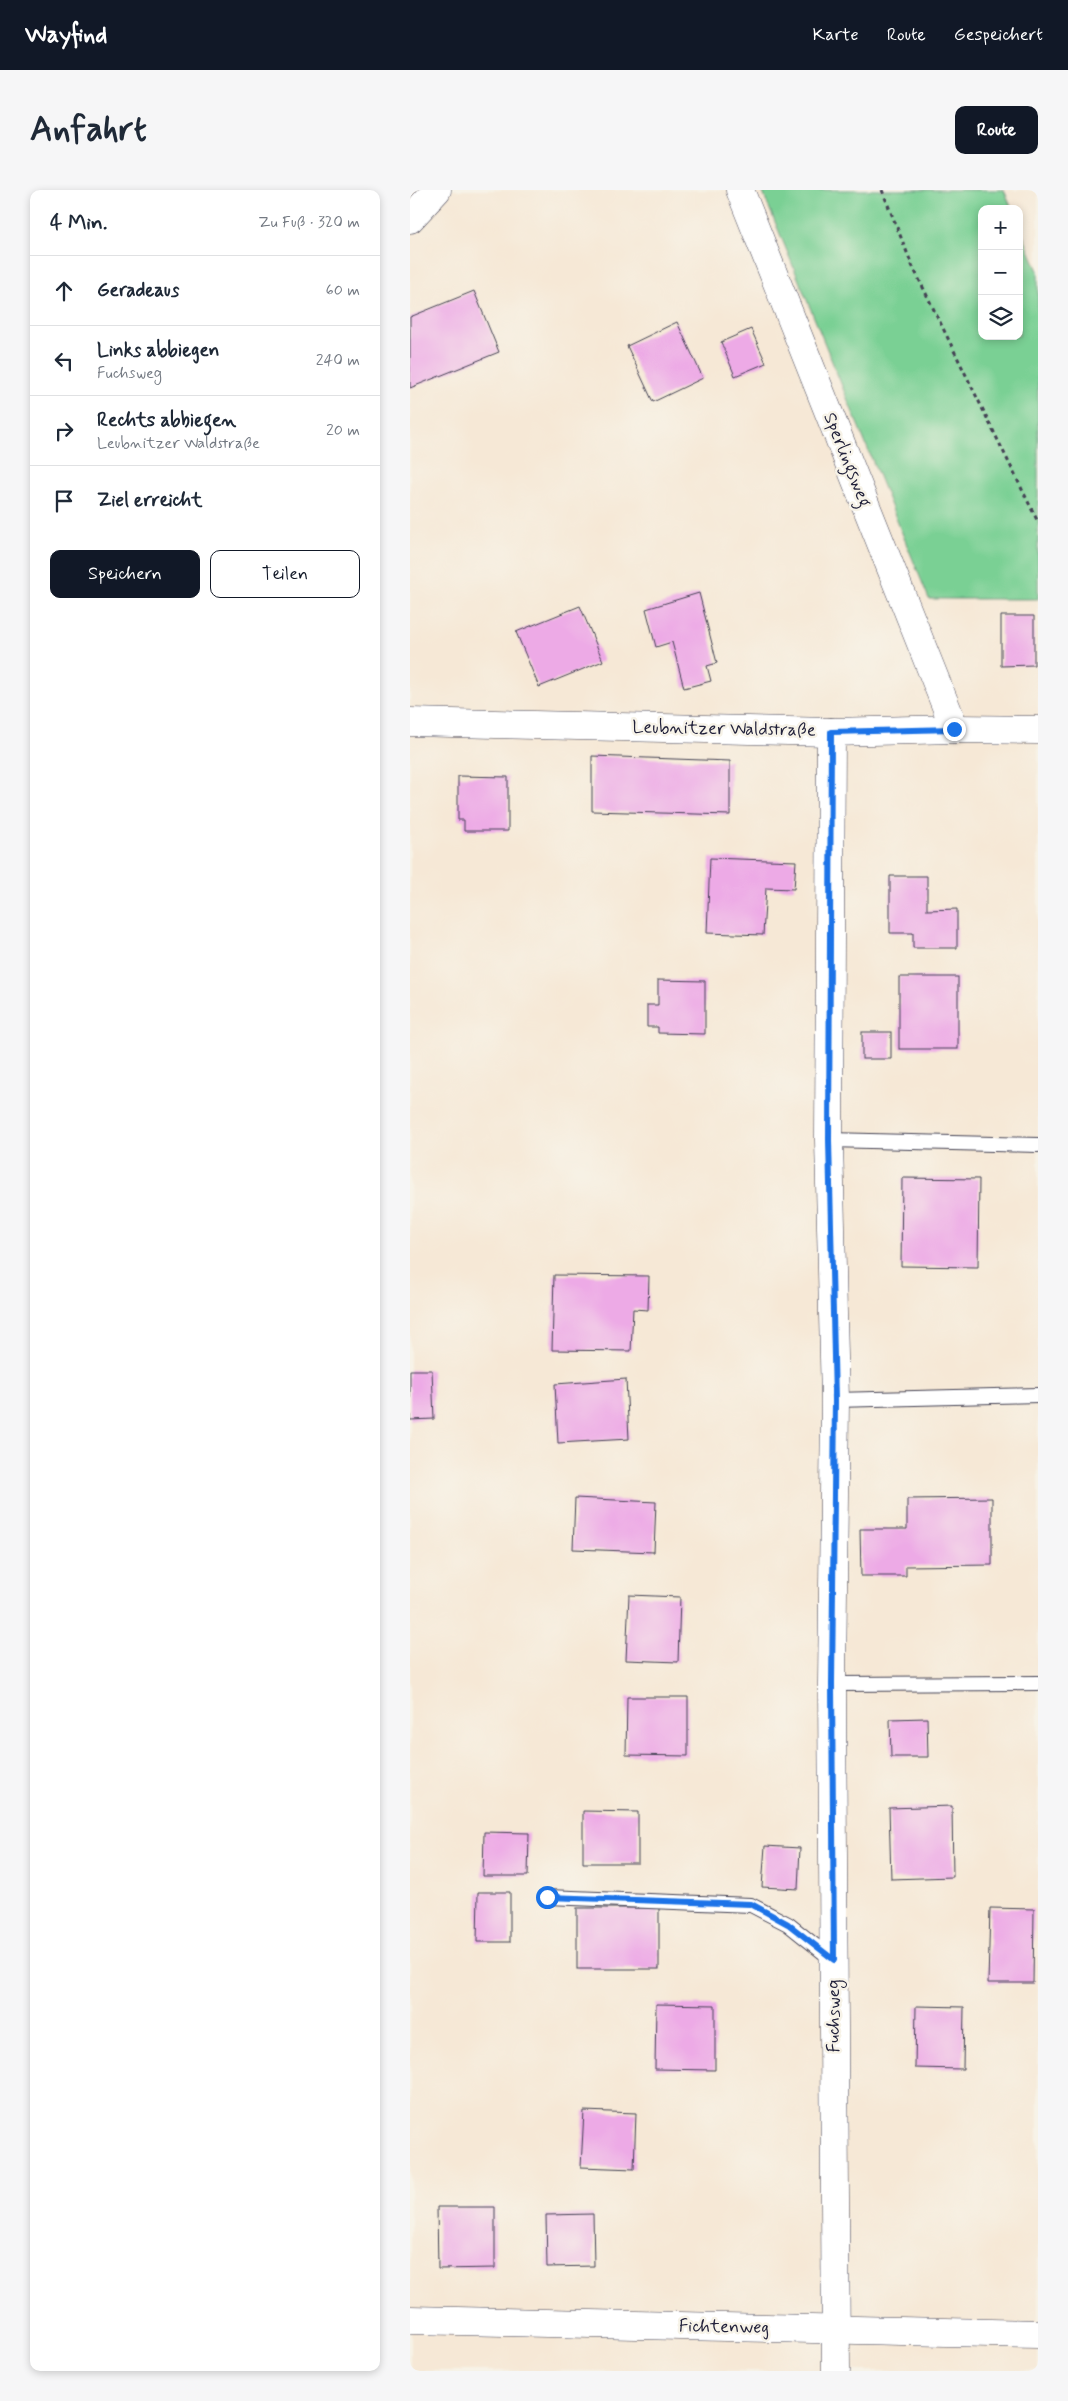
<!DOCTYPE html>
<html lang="de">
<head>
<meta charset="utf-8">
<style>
  body { margin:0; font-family:Mynerve,sans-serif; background:#f6f6f7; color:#1f2937 }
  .controls { position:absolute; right:15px; top:15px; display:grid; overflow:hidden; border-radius:10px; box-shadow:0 2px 8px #0003 }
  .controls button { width:45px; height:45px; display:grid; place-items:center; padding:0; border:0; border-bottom:1px solid #e0e1e3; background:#fff; color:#1f2937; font:25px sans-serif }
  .stop { position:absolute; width:15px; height:15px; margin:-11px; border:4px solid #1a73e8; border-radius:50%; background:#fff }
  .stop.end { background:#1a73e8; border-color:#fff; box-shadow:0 1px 5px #0008 }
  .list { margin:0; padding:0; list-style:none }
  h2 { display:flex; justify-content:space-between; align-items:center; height:65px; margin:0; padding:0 20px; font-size:21px }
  h2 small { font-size:16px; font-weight:400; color:#747a83 }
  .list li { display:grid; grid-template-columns:32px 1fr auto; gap:15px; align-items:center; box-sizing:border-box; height:70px; padding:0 20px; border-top:1px solid #e0e1e3 }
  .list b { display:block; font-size:19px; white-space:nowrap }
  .list p { margin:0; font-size:16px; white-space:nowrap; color:#747a83 }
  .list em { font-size:16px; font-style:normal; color:#747a83 }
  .actions { display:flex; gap:10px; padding:15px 20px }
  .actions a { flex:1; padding:11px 0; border:1px solid #111827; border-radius:10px; text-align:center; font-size:18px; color:#111827 }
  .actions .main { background:#111827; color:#fff }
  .icon { flex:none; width:28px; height:28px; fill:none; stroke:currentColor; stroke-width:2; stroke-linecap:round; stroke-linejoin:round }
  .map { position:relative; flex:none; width:628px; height:2181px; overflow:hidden; border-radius:10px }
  header { display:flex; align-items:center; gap:30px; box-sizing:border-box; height:70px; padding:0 25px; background:#111827; color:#fff }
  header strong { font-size:24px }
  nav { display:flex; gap:28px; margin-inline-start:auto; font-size:18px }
  .intro { display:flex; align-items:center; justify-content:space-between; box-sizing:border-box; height:120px; padding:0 30px }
  h1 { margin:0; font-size:35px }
  .button { padding:12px 22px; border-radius:10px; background:#111827; color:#fff; font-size:18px; font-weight:700 }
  main { display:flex; gap:30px; padding:0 30px }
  aside { flex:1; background:#fff; border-radius:10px; box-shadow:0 2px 8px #0003 }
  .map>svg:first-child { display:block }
  .green { fill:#7ad094; stroke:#4e7968 }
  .building { fill:#edaae6 }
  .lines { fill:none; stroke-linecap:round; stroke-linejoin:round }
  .service-casing { stroke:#424052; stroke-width:16 }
  .minor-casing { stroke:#424052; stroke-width:29 }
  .path { stroke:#424052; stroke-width:3; stroke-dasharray:4 4; stroke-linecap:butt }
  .service { stroke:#fff; stroke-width:14 }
  .minor { stroke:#fff; stroke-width:28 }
  .route { stroke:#1a73e8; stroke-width:6 }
  .labels { text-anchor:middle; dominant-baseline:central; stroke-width:5; stroke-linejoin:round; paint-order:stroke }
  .street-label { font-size:18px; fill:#22223b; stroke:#f7f3e8 }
</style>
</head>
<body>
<header>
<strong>Wayfind</strong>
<nav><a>Karte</a><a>Route</a><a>Gespeichert</a></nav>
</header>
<div class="intro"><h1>Anfahrt</h1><a class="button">Route</a></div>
<main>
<aside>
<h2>4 Min.<small>Zu Fuß · 320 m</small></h2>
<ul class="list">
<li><svg class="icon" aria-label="ahead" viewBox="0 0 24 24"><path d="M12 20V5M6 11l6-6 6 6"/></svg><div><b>Geradeaus</b></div><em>60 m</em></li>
<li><svg class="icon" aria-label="left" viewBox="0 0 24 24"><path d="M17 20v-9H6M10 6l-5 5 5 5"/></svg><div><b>Links abbiegen</b><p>Fuchsweg</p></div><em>240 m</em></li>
<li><svg class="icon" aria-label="right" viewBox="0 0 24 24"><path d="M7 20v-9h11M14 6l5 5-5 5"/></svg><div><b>Rechts abbiegen</b><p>Leubnitzer Waldstraße</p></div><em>20 m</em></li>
<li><svg class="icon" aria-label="arrive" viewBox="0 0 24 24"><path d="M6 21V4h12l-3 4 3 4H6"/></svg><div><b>Ziel erreicht</b></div></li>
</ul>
<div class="actions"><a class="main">Speichern</a><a>Teilen</a></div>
</aside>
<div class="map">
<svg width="628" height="2181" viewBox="0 0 628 2181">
  <rect width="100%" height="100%" fill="#f7f3e8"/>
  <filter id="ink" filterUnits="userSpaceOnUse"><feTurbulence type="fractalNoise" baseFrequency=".02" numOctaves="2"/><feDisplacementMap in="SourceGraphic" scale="10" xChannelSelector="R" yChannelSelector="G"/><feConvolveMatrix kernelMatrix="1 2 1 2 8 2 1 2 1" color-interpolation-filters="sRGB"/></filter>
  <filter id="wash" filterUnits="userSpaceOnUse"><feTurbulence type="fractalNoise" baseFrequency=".0096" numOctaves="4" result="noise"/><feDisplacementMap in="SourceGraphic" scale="20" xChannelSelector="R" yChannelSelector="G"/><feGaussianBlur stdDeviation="1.12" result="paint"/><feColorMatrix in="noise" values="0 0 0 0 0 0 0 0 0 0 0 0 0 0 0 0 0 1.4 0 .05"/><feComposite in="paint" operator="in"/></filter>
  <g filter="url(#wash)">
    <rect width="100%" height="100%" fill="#f6e8d6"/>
    <polygon class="green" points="352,0 594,0 602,19 572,19 572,146 609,146 609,36 628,81 628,409 519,409"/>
    <g id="blocks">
      <g class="building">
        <polygon points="64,101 89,162 0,198 0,127"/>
        <polygon points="267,132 293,188 243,212 217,156"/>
        <polygon points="341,139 356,173 325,186 311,152"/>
        <polygon points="289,403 307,473 297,476 301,491 274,498 262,452 246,457 236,419"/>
        <polygon points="170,416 193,471 129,497 106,442"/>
        <polygon points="591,426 624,426 624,475 591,476"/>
        <polygon points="182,566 320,571 320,625 182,621"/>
        <polygon points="48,586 98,587 98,641 54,641 54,630 48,630"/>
        <polygon points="300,668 386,671 384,699 356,698 353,745 297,743"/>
        <polygon points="480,686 517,686 517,720 547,719 547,758 503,758 503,743 480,743"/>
        <rect x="489" y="787" width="59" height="72"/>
        <polygon points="248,790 295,791 295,844 248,843 248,837 237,837 237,815 248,815"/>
        <rect x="452" y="842" width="29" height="27"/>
        <polygon points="492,988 569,989 568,1077 491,1076"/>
        <polygon points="144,1085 239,1086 238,1120 223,1119 221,1161 142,1160"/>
        <polygon points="0,1180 22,1180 24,1229 0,1230"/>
        <polygon points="216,1189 219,1249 148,1253 145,1194"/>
        <polygon points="165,1308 246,1312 244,1362 163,1359"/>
        <polygon points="582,1308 582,1375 496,1376 496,1386 451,1386 450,1339 497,1339 497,1309"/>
        <polygon points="219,1405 270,1407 268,1472 216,1470"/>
        <polygon points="217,1507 278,1507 278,1566 216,1565"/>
        <polygon points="517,1528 518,1567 481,1567 480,1529"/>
        <polygon points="542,1616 543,1687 481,1689 479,1618"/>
        <polygon points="173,1621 228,1622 228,1673 173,1673"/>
        <polygon points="74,1642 119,1643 118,1686 73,1686"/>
        <polygon points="355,1656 390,1658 388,1699 352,1697"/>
        <polygon points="68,1702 100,1702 100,1752 67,1752"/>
        <rect x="167" y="1718" width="82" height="61"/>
        <polygon points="580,1718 624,1719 623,1793 578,1793"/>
        <polygon points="246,1814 305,1815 305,1880 245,1879"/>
        <polygon points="506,1816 554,1817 553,1879 505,1878"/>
        <polygon points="174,1921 226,1923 224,1979 171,1977"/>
        <polygon points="27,2017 85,2017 85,2078 28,2079"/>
        <polygon points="183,2024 184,2076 137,2077 136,2025"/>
      </g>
    </g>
  </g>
  <g filter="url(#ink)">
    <use href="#blocks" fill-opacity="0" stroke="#424052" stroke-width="1"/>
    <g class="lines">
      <g class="service-casing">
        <g id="service">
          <polyline points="419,950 628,955"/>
          <polyline points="425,1210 628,1205"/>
          <polyline points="422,1494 628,1493"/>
          <polyline points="137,1707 341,1715 378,1734 423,1770"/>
        </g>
      </g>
      <g class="minor-casing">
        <g id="minor">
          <polyline points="330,0 545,539"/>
          <polyline points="0,29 27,0"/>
          <polyline points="0,532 421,542 545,539 628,540"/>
          <polyline points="421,542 419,950 425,1210 422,1494 426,2181"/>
          <polyline points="0,2130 628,2144"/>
        </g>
      </g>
      <polyline class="path" points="472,0 502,75 628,332"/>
      <use href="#service" class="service"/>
      <use href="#minor" class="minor"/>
    </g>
  </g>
  <g class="lines" filter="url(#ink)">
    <polyline class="route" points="137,1707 341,1714 378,1734 424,1770 422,1494 425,1210 419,950 421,542 544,539"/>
  </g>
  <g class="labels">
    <g class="street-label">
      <text transform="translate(437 270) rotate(68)">Sperlingsweg</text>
      <text transform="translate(314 539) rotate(1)">Leubnitzer Waldstraße</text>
      <text transform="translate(424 1826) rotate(-90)">Fuchsweg</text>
      <text transform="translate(314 2137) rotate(1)">Fichtenweg</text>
    </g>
  </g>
</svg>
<div class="controls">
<button>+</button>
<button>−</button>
<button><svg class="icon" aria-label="layers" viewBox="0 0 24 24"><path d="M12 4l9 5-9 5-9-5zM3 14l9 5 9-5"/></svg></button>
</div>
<div class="stop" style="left:137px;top:1707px"></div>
<div class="stop end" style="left:544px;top:539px"></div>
</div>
</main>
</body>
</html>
